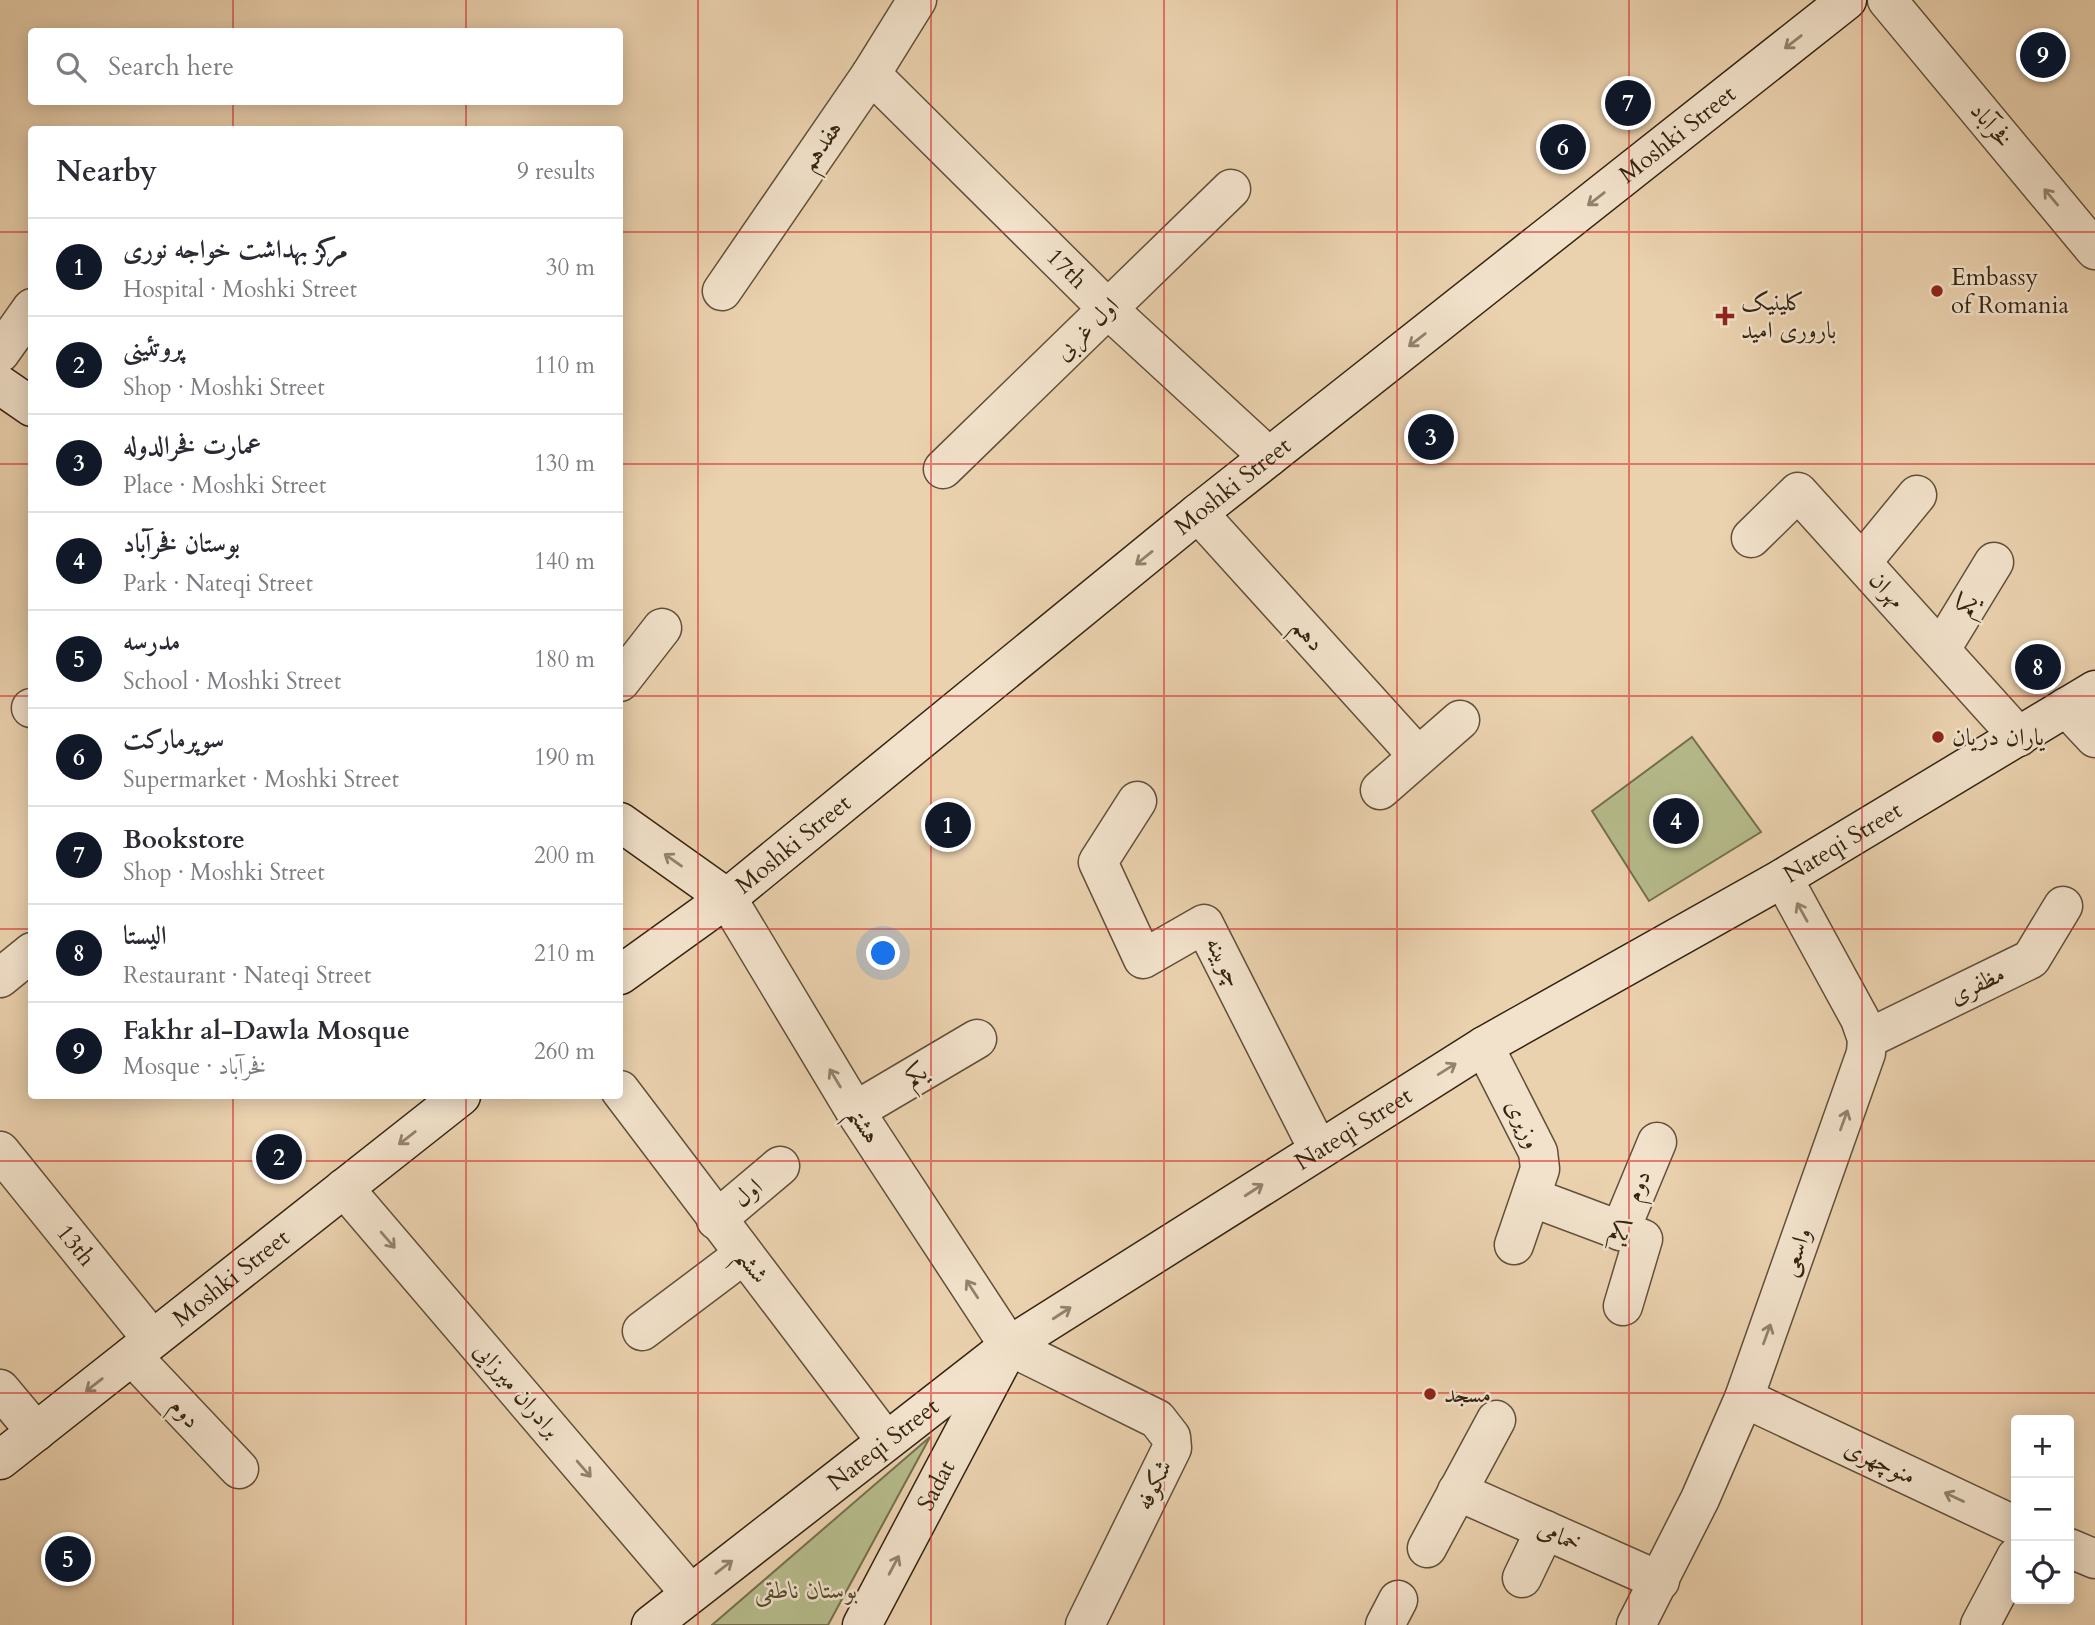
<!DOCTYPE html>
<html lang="en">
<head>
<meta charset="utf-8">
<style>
  body { margin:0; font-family:Cardo,Amiri,serif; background:#f7f7f7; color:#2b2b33 }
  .controls { position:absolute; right:21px; bottom:21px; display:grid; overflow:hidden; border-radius:7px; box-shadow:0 4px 18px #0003 }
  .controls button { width:63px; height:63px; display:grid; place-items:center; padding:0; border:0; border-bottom:2px solid #e1e1e2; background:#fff; color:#2b2b33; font:35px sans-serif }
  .you { position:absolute; left:884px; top:954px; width:24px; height:24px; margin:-18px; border:5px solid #fff; border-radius:50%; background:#1a73e8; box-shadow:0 0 0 10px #1a73e833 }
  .badge { display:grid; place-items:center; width:46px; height:46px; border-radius:50%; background:#111827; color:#fff; font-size:23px; font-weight:700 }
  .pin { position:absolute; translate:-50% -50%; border:4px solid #fff; box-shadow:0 2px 7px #0006 }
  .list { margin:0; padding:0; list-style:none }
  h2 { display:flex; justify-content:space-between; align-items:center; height:91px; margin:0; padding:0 28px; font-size:30px }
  h2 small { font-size:23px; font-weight:400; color:#7c7c81 }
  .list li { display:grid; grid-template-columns:46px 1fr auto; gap:21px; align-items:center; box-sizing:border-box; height:98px; padding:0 28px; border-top:2px solid #e1e1e2 }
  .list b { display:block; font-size:26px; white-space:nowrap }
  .list p { margin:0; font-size:23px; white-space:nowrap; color:#7c7c81 }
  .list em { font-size:23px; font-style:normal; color:#7c7c81 }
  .icon { flex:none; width:38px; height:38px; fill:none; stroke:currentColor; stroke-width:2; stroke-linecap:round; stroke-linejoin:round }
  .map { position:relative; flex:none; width:2095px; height:1625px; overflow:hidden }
  .search { position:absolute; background:#fff; box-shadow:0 4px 18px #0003; left:28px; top:28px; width:595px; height:77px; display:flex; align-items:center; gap:18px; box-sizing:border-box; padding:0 24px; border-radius:7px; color:#7c7c81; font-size:26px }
  .panel { position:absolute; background:#fff; box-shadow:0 4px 18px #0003; left:28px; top:126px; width:595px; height:973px; border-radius:7px }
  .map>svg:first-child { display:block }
  .green { fill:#b6bc8c; stroke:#74704f; stroke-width:2 }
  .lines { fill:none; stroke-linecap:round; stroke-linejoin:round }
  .street-casing { stroke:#615039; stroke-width:41 }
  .secondary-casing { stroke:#332412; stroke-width:41 }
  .street { stroke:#f2e2cb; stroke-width:38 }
  .secondary { stroke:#f2e2cb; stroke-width:38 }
  .oneway { stroke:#92836e }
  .grid { fill:none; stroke:#d62828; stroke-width:2; stroke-opacity:0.55 }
  .poi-dot { fill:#8f2418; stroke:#f2e2cb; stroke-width:2.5 }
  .labels { text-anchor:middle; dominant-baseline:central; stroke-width:5; stroke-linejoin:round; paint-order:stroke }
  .street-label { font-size:24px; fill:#332412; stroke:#f2e2cb }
  .poi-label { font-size:24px; fill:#332412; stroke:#f2e2cb; text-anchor:start }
  .park-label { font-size:24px; font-style:italic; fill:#544a30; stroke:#f2e2cb }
</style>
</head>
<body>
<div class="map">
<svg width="2095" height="1625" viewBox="0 0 2095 1625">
  <rect width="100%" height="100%" fill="#ebd2af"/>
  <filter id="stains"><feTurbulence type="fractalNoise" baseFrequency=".00286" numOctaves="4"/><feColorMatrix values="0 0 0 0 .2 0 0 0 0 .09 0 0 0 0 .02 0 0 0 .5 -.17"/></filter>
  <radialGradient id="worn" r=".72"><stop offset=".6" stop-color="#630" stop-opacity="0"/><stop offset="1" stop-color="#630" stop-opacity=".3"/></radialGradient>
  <g class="green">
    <polygon points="1692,737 1761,832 1649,901 1592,811"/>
    <polygon points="930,1437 828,1625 711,1625 712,1625"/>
  </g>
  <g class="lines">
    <g class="street-casing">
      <g id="street">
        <polyline points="1887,0 2095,250"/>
        <path id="s1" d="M871 74 1108 309 1269 457"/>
        <polyline points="722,291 871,74 917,0"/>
        <polyline points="0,353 32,308"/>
        <polyline points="943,469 1231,189"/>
        <polyline points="1198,513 1418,756"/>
        <polyline points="1751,538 1798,492 2019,737"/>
        <polyline points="1862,562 1917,495"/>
        <polyline points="1941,649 1994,562"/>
        <polyline points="620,682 662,628"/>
        <polyline points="2066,707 2095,738"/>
        <polyline points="31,708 32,708"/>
        <polyline points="1380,790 1460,720"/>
        <polyline points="1137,801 1098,862 1143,959 1204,924 1318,1149"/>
        <polyline points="727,898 855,1111 1009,1346 1157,1419 1171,1437 1172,1448 1085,1625"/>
        <polyline points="0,978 32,952"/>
        <polyline points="1867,1039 2031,959 2063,906"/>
        <polyline points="1484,1046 1538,1152 1540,1169 1514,1245"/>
        <polyline points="620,1090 886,1441"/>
        <polyline points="855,1111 977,1039"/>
        <path id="s2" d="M0 1151 152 1339"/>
        <polyline points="344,1188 690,1593"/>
        <polyline points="1531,1197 1643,1239 1623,1306"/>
        <polyline points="716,1220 780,1166"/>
        <polyline points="1620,1231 1657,1142"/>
        <polyline points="642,1331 743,1255"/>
        <polyline points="132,1356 239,1469"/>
        <polyline points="0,1389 36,1432"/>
        <polyline points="1744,1398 2016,1526"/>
        <polyline points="1457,1491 1660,1581"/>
        <polyline points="1427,1548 1496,1420"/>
        <polyline points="2069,1548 2095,1559"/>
        <polyline points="1522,1578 1545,1530"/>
        <polyline points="1385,1625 1398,1600"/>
        <polyline points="1636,1625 1700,1499 1744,1398 1866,1053 1867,1039 1860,1019 1783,878"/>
        <polyline points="1980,1625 2016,1557"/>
      </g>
    </g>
    <g class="secondary-casing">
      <g id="secondary">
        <polyline points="0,385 32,407"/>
        <polyline points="620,822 727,898"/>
        <path id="s3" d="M620 975 727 898 1198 513 1847 0"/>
        <path id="s4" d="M0 1460 461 1096"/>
        <path id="s5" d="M651 1625 1009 1346 1484 1046 1783 878 2095 690"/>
        <path id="s6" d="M862 1625 1003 1358"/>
      </g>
    </g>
    <use href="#street" class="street"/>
    <use href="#secondary" class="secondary"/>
  </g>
  <defs><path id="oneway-shaft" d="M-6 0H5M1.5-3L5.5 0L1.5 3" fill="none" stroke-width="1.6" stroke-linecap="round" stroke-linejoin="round" transform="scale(1.75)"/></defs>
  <g class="oneway">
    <use href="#oneway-shaft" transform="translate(1793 42) rotate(142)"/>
    <use href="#oneway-shaft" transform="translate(2051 197) rotate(-130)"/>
    <use href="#oneway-shaft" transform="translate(1596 199) rotate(142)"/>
    <use href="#oneway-shaft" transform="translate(1417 340) rotate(142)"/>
    <use href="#oneway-shaft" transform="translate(1144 558) rotate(141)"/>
    <use href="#oneway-shaft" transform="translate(673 860) rotate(-145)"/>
    <use href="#oneway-shaft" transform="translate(1802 912) rotate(-119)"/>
    <use href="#oneway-shaft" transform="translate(1447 1069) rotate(-32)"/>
    <use href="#oneway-shaft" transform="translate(835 1078) rotate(-121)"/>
    <use href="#oneway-shaft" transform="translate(1844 1120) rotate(-70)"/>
    <use href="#oneway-shaft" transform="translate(407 1138) rotate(142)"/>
    <use href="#oneway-shaft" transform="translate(1254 1190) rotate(-33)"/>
    <use href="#oneway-shaft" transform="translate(388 1240) rotate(49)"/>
    <use href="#oneway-shaft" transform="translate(972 1289) rotate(-123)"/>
    <use href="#oneway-shaft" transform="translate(1062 1313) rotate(-33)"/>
    <use href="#oneway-shaft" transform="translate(1767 1334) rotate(-70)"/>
    <use href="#oneway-shaft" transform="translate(94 1385) rotate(142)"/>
    <use href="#oneway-shaft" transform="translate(584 1469) rotate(49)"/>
    <use href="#oneway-shaft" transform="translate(1954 1497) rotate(-155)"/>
    <use href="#oneway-shaft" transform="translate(894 1565) rotate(-62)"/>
    <use href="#oneway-shaft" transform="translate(724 1567) rotate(-38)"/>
  </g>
  <path class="grid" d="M233 0V32M466 0V32M698 0V1625M931 0V1625M1164 0V1625M1397 0V1625M1629 0V1625M1862 0V1625M233 102V130M466 102V130M0 232H32M620 232H2095M0 464H32M620 464H2095M0 696H32M620 696H2095M0 929H32M620 929H2095M233 1096V1625M466 1096V1625M0 1161H2095M0 1393H2095"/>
  <g class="poi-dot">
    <circle cx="1937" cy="291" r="7"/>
    <path d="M1721.5 305.5h7v7h7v7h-7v7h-7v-7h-7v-7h7z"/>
    <circle cx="1938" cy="737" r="7"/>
    <circle cx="1430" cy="1394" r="7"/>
  </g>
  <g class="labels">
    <g class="street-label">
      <text transform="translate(1991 125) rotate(50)">فخرآباد</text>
      <text stroke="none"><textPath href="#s3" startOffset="1351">Moshki Street</textPath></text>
      <text transform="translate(821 146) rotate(-56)">هفدهم</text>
      <text stroke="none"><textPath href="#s1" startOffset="276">17th</textPath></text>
      <text transform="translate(1087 329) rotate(-44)">اول غربی</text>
      <text stroke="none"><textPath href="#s3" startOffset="784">Moshki Street</textPath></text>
      <text transform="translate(1887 590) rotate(48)">مهران</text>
      <text transform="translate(1967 605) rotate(-59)">یکم</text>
      <text transform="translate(1308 635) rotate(48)">دهم</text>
      <text stroke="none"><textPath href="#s5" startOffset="1428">Nateqi Street</textPath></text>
      <text stroke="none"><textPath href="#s3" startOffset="217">Moshki Street</textPath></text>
      <text transform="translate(1224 962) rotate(63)">چوبینه</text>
      <text transform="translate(1977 985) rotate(-26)">مظفری</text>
      <text transform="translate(916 1075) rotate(-31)">یکم</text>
      <text transform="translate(1523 1124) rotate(65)">وزیری</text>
      <text transform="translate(864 1125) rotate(57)">هشتم</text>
      <text stroke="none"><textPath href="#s5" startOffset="861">Nateqi Street</textPath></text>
      <text transform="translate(1638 1186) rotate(-68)">دوم</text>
      <text transform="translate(748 1193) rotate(-40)">اول</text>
      <text transform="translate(1620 1231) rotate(20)">یکم</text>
      <text stroke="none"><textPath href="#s2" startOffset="121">13th</textPath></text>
      <text transform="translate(1796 1252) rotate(-70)">واسعی</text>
      <text transform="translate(752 1266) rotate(52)">ششم</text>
      <text stroke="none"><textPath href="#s4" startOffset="294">Moshki Street</textPath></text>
      <text transform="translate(517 1390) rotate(49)">برادران میرزایی</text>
      <text transform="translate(185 1413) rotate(47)">دوم</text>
      <text stroke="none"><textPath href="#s5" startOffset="294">Nateqi Street</textPath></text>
      <text transform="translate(1880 1462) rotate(25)">منوچهری</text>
      <text transform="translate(1154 1485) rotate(-64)">شکوفه</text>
      <text stroke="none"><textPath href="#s6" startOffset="158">Sadat</textPath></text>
      <text transform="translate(1559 1536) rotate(24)">خمامی</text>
    </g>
    <g class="poi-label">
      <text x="1951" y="277">Embassy<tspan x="1951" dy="28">of Romania</tspan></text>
      <text x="1741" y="302">کلینیک<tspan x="1741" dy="28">باروری امید</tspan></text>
      <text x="1952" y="737">یاران دریان</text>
      <text x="1444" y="1394">مسجد</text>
    </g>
    <g class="park-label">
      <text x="806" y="1590">بوستان ناطقی</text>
    </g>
  </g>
  <rect width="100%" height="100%" filter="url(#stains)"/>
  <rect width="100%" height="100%" fill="url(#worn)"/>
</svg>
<div class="controls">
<button>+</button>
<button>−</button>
<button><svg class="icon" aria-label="locate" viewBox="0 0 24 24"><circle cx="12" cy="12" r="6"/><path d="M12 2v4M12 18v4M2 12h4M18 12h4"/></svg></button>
</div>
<div class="you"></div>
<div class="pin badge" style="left:948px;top:825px">1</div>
<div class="pin badge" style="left:279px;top:1157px">2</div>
<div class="pin badge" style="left:1431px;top:437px">3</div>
<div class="pin badge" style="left:1676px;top:821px">4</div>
<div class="pin badge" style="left:68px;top:1559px">5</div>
<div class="pin badge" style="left:1563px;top:147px">6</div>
<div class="pin badge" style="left:1628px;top:103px">7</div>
<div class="pin badge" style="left:2038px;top:667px">8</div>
<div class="pin badge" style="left:2043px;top:55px">9</div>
<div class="search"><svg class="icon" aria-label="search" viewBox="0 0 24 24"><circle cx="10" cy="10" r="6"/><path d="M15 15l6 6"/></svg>Search here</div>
<section class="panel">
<h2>Nearby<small>9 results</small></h2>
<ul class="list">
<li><span class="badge">1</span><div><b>مرکز بهداشت خواجه نوری</b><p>Hospital · Moshki Street</p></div><em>30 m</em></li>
<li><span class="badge">2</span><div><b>پروتئینی</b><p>Shop · Moshki Street</p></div><em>110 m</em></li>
<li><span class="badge">3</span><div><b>عمارت فخرالدوله</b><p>Place · Moshki Street</p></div><em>130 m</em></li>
<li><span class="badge">4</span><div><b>بوستان فخرآباد</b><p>Park · Nateqi Street</p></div><em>140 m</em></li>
<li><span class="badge">5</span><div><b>مدرسه</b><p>School · Moshki Street</p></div><em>180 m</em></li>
<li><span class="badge">6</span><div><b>سوپرمارکت</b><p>Supermarket · Moshki Street</p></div><em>190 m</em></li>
<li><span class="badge">7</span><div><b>Bookstore</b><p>Shop · Moshki Street</p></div><em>200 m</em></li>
<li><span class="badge">8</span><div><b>الیستا</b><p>Restaurant · Nateqi Street</p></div><em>210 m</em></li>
<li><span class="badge">9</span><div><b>Fakhr al-Dawla Mosque</b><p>Mosque · فخرآباد</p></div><em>260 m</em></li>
</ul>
</section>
</div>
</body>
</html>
